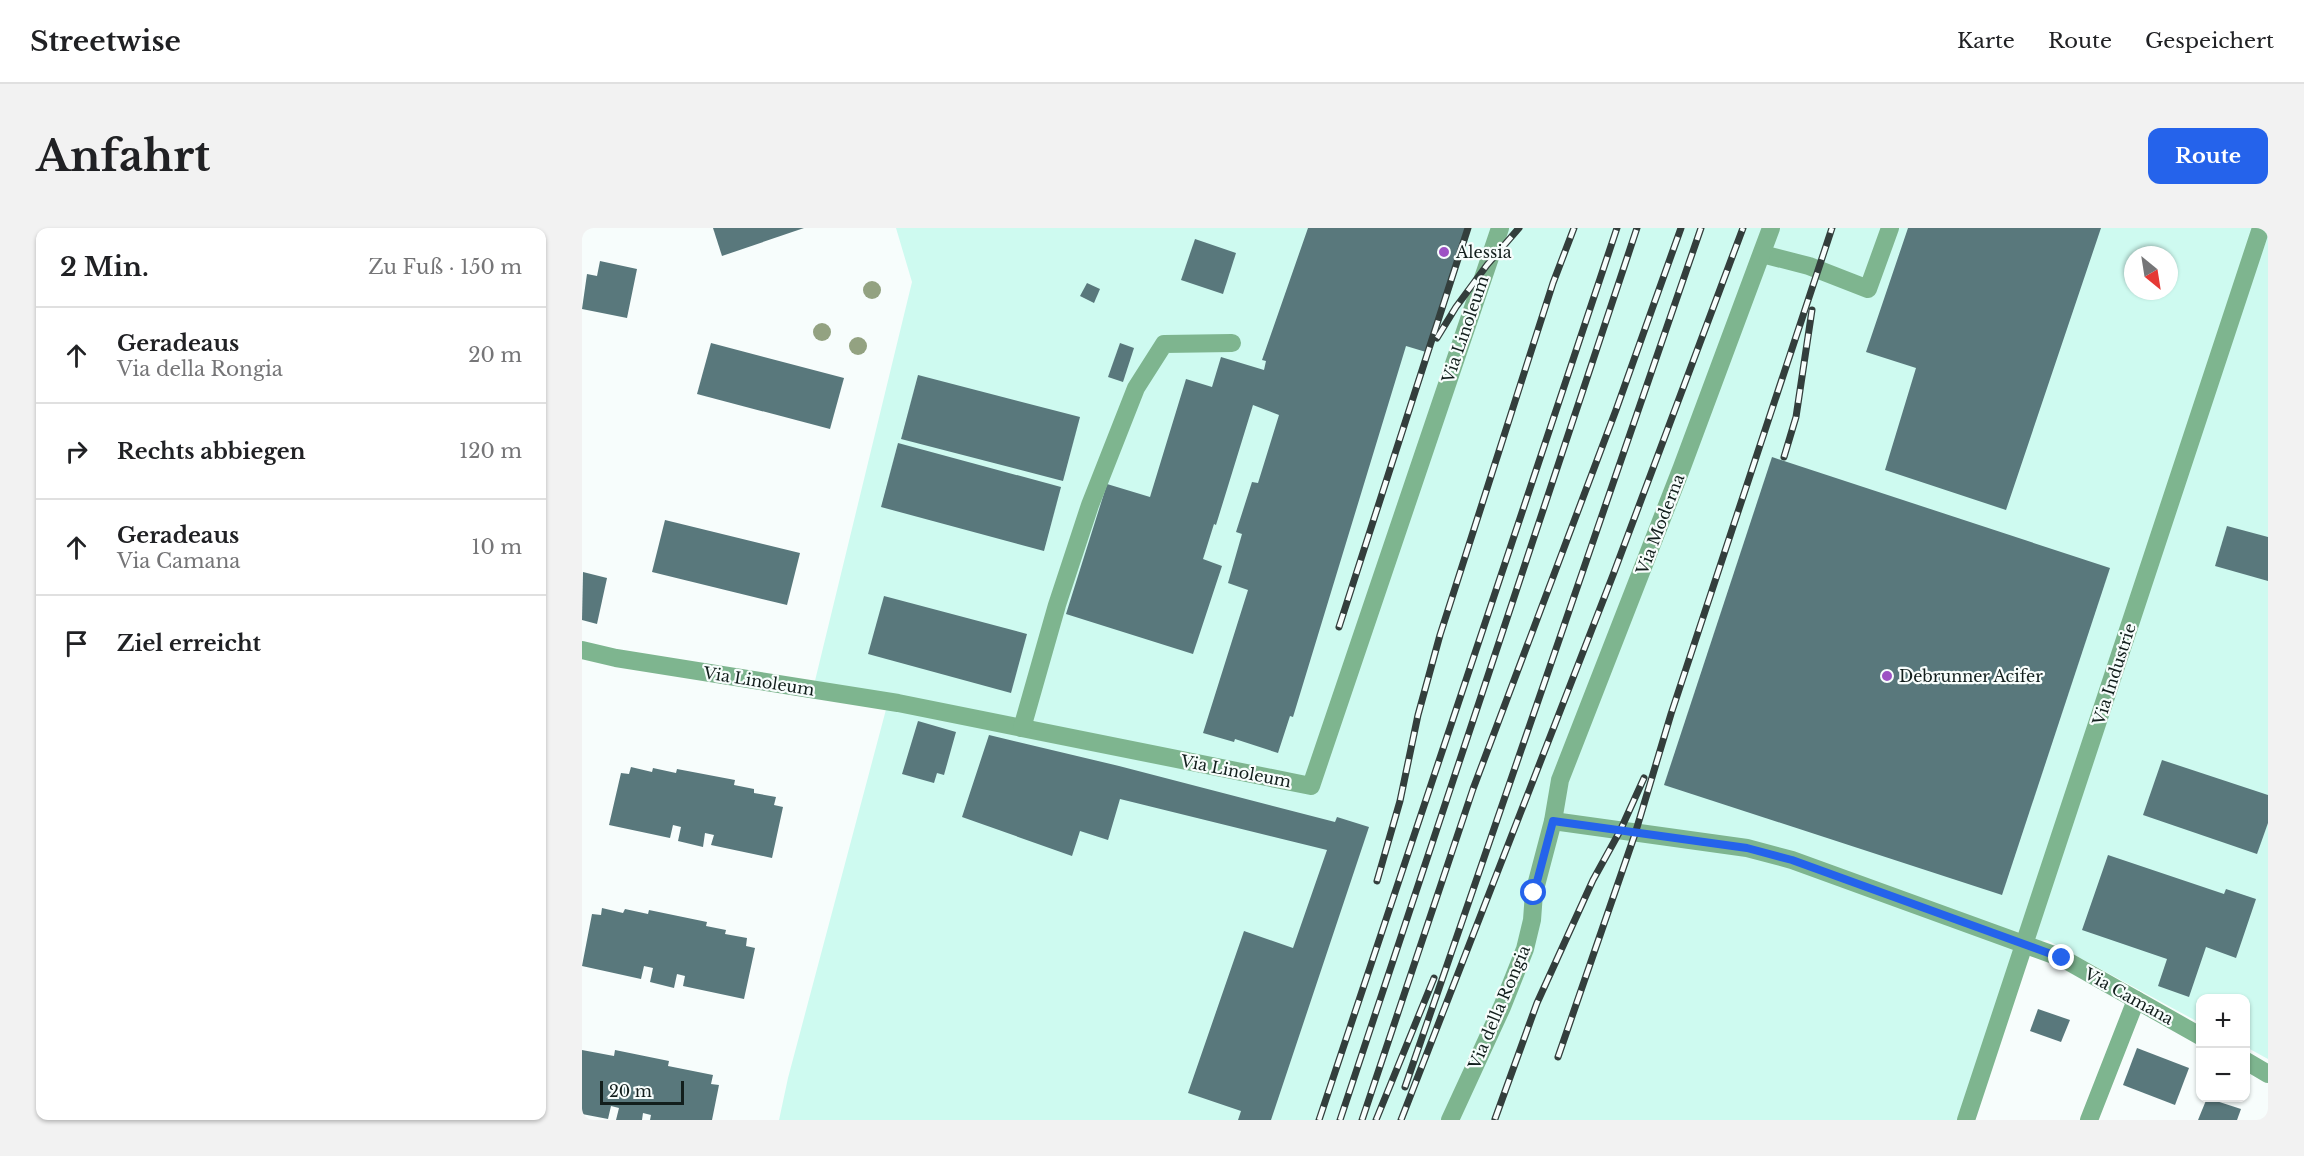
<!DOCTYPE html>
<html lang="de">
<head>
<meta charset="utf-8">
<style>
  body { margin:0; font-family:"Libre Baskerville",serif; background:#f2f2f2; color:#202124 }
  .controls { position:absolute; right:18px; bottom:18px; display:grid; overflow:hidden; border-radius:12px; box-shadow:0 2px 4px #0004 }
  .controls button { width:54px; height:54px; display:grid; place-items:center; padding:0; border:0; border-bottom:2px solid #e0e0e0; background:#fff; color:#202124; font:30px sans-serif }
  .compass { position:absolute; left:1542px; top:18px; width:54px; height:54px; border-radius:50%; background:#fff; box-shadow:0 2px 4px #0004; rotate:150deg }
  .scale { position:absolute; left:18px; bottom:15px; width:84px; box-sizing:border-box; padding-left:6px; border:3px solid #121e1c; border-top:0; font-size:16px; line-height:21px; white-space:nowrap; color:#121e1c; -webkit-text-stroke:4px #f7fdfc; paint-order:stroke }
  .stop { position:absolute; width:18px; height:18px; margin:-14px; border:4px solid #2563eb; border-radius:50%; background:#fff }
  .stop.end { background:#2563eb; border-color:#fff; box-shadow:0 2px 6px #0008 }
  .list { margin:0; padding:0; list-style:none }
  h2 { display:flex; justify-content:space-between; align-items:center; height:78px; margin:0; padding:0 24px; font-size:26px }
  h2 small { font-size:20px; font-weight:400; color:#757577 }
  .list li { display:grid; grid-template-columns:39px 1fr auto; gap:18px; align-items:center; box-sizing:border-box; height:96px; padding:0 24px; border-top:2px solid #e0e0e0 }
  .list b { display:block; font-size:22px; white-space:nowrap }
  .list p { margin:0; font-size:20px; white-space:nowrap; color:#757577 }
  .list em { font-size:20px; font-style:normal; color:#757577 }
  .icon { flex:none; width:33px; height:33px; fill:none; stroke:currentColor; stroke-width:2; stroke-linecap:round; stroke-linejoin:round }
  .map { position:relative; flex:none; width:1686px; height:892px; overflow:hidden; border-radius:12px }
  header { display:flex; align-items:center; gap:36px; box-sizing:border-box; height:84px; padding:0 30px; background:#fff; border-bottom:2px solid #e0e0e0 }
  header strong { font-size:28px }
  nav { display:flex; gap:33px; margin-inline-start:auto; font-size:21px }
  .intro { display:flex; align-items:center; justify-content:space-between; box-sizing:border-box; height:144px; padding:0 36px }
  h1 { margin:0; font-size:42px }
  .button { padding:15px 27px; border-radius:12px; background:#2563eb; color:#fff; font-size:21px; font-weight:700 }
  main { display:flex; gap:36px; padding:0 36px }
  aside { flex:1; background:#fff; border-radius:12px; box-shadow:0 2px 4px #0004 }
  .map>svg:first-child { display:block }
  .built { fill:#cefaf0; fill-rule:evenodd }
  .building { fill:#59787c }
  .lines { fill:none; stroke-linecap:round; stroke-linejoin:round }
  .minor { stroke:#7eb58f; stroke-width:18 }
  .rail-casing { stroke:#333e3c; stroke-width:7 }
  .rail { stroke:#f7fdfc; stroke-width:4.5; stroke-dasharray:14; stroke-linecap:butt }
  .tree { fill:#93a281 }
  .route { stroke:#2563eb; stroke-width:8 }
  .poi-dot { fill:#9d52c4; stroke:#f7fdfc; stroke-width:2 }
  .labels { text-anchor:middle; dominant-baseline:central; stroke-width:4.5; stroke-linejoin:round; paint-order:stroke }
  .poi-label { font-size:16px; fill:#121e1c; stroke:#f7fdfc; text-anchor:start }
  .street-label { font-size:16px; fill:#121e1c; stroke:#f7fdfc }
</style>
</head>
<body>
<header>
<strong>Streetwise</strong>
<nav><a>Karte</a><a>Route</a><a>Gespeichert</a></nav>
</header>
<div class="intro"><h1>Anfahrt</h1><a class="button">Route</a></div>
<main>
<aside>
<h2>2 Min.<small>Zu Fuß · 150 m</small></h2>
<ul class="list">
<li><svg class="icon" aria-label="ahead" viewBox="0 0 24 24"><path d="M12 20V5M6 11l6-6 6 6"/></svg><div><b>Geradeaus</b><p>Via della Rongia</p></div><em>20 m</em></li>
<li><svg class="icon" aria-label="right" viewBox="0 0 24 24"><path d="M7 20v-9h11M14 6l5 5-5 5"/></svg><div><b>Rechts abbiegen</b></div><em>120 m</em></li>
<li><svg class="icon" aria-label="ahead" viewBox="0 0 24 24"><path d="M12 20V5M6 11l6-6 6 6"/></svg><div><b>Geradeaus</b><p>Via Camana</p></div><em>10 m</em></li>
<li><svg class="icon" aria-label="arrive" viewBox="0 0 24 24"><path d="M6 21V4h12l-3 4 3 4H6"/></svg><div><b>Ziel erreicht</b></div></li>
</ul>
</aside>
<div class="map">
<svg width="1686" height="892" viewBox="0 0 1686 892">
  <rect width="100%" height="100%" fill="#f7fdfc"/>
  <path class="built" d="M314 0H1686V831L1664 819V770H1618V795L1465 712 1442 716 1384 892H197L206 850 306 474 231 461 330 54ZM1551 27H1587V63H1551Z"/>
  <g class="building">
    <polygon points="131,0 222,0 140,28"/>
    <polygon points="726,0 883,0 844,124 824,118 711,489 708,488 696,525 653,511 652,514 621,505 666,362 646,355 660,306 654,304 670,254 676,255 697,187 671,177 634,297 632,296 621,331 640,338 611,426 484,386 525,256 568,269 604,151 630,159 639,129 682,142 684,133 680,132"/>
    <polygon points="1326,0 1519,0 1424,282 1303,242 1334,140 1284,124"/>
    <polygon points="613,11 654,25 641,66 599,52"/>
    <polygon points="18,33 55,41 45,90 0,81 5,46 15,48"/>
    <polygon points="505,55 518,61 512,75 498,68"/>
    <polygon points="129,115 262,150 248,201 115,166"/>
    <polygon points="538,115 552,120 541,154 526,149"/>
    <polygon points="336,147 498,189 481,253 319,211"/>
    <polygon points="316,215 479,259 462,323 299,279"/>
    <polygon points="1190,229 1528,340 1420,667 1082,557"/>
    <polygon points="83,292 218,325 205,377 70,344"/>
    <polygon points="1645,298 1686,309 1686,353 1633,338"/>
    <polygon points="1,344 25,350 15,396 0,392"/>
    <polygon points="302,368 445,406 429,465 286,426"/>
    <polygon points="336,493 374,504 362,547 355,545 352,555 320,546"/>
    <polygon points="407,507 537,538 753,594 755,589 787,599 689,892 656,892 659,883 606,865 662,703 711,720 745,622 538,571 526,612 498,603 490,628 380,589"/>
    <polygon points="1580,532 1686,567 1686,595 1675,626 1561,587"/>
    <polygon points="49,539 70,544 71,540 94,545 95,541 153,552 152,557 172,561 172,565 194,569 192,577 201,579 190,630 129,617 132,607 123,605 121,619 96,613 99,599 91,597 88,610 27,597 39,545 47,546"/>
    <polygon points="1526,627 1642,666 1644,661 1674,671 1654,730 1624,719 1607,769 1576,758 1585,731 1500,702"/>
    <polygon points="20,680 41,685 43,681 66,686 67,682 125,694 124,698 144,702 143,706 165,710 164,718 173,720 162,771 101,758 103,748 95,746 92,760 68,754 71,740 62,738 59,751 0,738 10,686 19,687"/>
    <polygon points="1456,781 1488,792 1479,814 1448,803"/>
    <polygon points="1555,820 1607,840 1593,877 1541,857"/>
    <polygon points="0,822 32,828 33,822 87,833 86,838 131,847 129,856 137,857 130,892 68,892 69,887 61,885 60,892 34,892 37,880 29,878 26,891 0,886"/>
    <polygon points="1625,870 1659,881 1655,892 1616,892"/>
  </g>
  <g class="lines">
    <g class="minor">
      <polyline points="1180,26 1227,38 1286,61 1308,0"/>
      <polyline points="0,422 34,430 316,475 729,558 918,0"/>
      <polyline points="440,500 475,377 508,277 554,160 582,116 650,115"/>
      <polyline points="971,593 1165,620 1210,632 1480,730 1618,808"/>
      <polyline points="1664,833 1686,846"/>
      <polyline points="868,892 920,779 943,721 950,692 952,665 971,593 978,552 1100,239 1189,0"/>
      <polyline points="1384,892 1679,0"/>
      <polyline points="1507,892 1554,772"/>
    </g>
    <g class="rail-casing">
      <g id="rail">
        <polyline points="855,110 874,79 905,37 937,0"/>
        <polyline points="1202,229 1214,189 1230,82"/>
        <polyline points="757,399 886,0"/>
        <polyline points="795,653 818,573 836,487 858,407 971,55 992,0"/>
        <polyline points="976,829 1053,606 1089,486 1250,0"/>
        <polyline points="823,859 1119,0"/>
        <polyline points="913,891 955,775 1011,652 1038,603 1062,550"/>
        <polyline points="737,892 1035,0"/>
        <polyline points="758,892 1055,0"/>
        <polyline points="780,892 891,561 1034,182 1099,0"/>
        <polyline points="794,892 852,750"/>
        <polyline points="819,892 1031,347 1161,0"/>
      </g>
    </g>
    <use href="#rail" class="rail"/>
  </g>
  <g class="tree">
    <circle cx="290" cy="62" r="9"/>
    <circle cx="240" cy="104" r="9"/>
    <circle cx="276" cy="118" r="9"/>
  </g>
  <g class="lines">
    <polyline class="route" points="952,665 971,593 1165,620 1210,632 1480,730"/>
  </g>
  <g class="poi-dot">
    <circle cx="862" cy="24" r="6"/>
    <circle cx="1305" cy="448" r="6"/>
  </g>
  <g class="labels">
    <g class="poi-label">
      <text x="874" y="24">Alessia</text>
      <text x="1317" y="448">Debrunner Acifer</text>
    </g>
    <g class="street-label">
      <text transform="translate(883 101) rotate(-71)">Via Linoleum</text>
      <text transform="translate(1078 296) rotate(-69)">Via Moderna</text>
      <text transform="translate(1532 446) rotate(-72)">Via Industrie</text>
      <text transform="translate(177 453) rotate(9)">Via Linoleum</text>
      <text transform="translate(654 543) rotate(11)">Via Linoleum</text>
      <text transform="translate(1547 768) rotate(29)">Via Camana</text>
      <text transform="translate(917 779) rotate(-67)">Via della Rongia</text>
    </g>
  </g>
</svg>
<div class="controls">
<button>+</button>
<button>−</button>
</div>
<svg class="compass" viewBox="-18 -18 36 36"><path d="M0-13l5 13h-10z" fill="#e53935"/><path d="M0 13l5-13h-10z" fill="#757577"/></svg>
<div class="scale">20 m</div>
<div class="stop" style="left:952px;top:665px"></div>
<div class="stop end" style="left:1480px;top:730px"></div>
</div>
</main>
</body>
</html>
